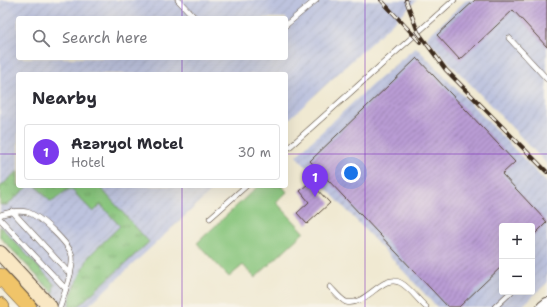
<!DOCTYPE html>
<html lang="en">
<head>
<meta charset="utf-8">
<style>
  body { margin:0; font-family:"Shantell Sans",sans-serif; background:#f7f7f7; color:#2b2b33 }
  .controls { position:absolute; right:12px; bottom:12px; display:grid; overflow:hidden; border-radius:4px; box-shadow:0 4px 16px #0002 }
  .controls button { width:36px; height:36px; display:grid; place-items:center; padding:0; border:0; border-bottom:1px solid #e1e1e2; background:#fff; color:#2b2b33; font:20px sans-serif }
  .you { position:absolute; left:351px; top:173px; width:14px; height:14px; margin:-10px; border:3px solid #fff; border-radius:50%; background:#1a73e8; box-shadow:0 0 0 6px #1a73e833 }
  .badge { display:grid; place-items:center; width:26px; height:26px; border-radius:50%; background:#7c3aed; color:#fff; font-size:13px; font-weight:700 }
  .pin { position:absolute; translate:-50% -33px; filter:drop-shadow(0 1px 2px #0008) }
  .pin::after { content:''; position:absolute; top:21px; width:14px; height:12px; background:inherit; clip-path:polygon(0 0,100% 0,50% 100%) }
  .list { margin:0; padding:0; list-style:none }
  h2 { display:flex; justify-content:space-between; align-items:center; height:52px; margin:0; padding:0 16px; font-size:17px }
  h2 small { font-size:13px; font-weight:400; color:#7c7c81 }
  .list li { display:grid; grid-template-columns:26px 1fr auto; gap:12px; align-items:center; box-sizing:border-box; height:56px; margin:0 8px 8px; padding:0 8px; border:1px solid #e1e1e2; border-radius:4px }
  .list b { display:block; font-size:15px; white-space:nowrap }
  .list p { margin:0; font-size:13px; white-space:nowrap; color:#7c7c81 }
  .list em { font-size:13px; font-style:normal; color:#7c7c81 }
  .icon { flex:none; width:22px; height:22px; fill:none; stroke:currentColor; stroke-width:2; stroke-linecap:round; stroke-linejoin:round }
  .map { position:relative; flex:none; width:547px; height:307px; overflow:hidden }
  .search { position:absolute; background:#fff; box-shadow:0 4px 16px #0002; left:16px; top:16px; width:272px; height:44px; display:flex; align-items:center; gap:10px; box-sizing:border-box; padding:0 14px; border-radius:4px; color:#7c7c81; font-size:15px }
  .panel { position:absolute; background:#fff; box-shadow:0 4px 16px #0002; left:16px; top:72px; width:272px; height:116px; border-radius:4px }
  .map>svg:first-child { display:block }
  .industrial { fill:url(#industrial-furrows); fill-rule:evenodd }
  .grass { fill:url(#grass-tufts); stroke:#61784c }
  .pitch { fill:#87c57b; stroke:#61784c }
  .building { fill:url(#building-hatch) }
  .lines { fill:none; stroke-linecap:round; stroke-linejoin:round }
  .lane-casing { stroke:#564739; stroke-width:6 }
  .street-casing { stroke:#564739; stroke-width:12 }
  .secondary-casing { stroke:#564739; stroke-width:16 }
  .primary-casing { stroke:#564739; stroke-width:16 }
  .lane { stroke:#fff; stroke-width:5 }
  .street { stroke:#fff; stroke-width:10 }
  .secondary { stroke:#f9e7c3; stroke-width:14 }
  .primary { stroke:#f0c469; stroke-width:15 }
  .rail-casing { stroke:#3b2a1e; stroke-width:4 }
  .rail { stroke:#f7f3e8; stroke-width:2.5; stroke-dasharray:8; stroke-linecap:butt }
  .grid { fill:none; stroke:#7b2cbf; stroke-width:1; stroke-opacity:0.55 }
</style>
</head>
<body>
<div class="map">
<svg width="547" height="307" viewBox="0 0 547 307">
  <defs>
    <pattern id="industrial-furrows" width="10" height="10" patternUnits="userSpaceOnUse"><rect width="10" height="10" fill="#bdc3de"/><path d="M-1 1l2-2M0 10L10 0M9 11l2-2" fill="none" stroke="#a3a8be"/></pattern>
    <pattern id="grass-tufts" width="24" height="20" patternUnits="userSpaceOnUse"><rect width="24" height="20" fill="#87c57b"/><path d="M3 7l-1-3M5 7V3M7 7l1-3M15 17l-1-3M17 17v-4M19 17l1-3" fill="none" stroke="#70a064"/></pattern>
    <pattern id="building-hatch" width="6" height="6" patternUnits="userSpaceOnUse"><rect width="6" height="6" fill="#b99cd4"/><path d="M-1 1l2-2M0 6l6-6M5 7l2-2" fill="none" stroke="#987fab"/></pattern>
  </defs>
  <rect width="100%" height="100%" fill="#f7f3e8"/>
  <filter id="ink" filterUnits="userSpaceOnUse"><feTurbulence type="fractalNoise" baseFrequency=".025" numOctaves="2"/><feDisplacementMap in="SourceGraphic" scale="8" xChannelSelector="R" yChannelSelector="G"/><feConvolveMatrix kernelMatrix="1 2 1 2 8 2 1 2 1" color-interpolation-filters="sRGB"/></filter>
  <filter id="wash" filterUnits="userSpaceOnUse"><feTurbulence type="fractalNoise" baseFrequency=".012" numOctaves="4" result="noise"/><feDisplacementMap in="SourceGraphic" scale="16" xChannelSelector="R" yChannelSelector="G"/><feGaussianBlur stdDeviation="0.9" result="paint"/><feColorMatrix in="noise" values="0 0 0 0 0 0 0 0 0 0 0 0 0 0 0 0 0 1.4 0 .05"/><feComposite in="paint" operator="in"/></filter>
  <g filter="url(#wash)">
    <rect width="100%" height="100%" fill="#f0e9d2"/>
    <g class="industrial">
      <path d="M0 0H417L286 122V74H18V186H217L87 307H65L0 237ZM18 18H286V58H18Z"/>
      <polygon points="466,0 547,0 547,164 426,38"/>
      <path d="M416 47 547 183V283L521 307H437L296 156 375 82ZM502 226H532V292H502Z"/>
    </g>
    <g class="grass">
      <polygon points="18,171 18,186 29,186 7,205 0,205 0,187"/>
      <polygon points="36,186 99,186 149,242 77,307 69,307 71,295 89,256 120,226 101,205 93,212 72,190 67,190 53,201 50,201"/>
      <polygon points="0,226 54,284 53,293 0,237"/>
    </g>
    <polygon class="pitch" points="258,186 282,186 287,192 276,202 304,232 255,278 243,265 229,277 197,243"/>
    <g id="blocks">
      <g class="building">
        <polygon points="475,0 547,0 547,47 513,10 460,60 437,35"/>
        <polygon points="417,58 515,162 502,174 547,222 532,237 532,226 502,226 502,266 459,307 448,307 310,161"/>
        <polygon points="310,182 330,203 307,224 297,213 309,202 300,191"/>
      </g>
    </g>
  </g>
  <g filter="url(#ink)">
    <use href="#blocks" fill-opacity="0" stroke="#564739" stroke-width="1"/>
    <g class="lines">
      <g class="lane-casing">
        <g id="lane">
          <polyline points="178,0 195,18"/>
          <polyline points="286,25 316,0"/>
          <polyline points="509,38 547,79"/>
          <polyline points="286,150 454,0"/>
          <polyline points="12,211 70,274"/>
          <path d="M0 215C9 212 18 210 27 212 40 216 70 244 72 256 74 269 64 294 60 307"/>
          <polyline points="210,218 246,186"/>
          <polyline points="0,219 65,288"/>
          <path d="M330 287C335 292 340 299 346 302 367 307 382 272 401 283 410 288 418 300 426 307"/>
          <polyline points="495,307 511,292"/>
        </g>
      </g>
      <g class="street-casing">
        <polyline id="street" points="542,307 547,303"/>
      </g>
      <g class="secondary-casing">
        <polyline id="secondary" points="0,253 50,307"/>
      </g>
      <g class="primary-casing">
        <g id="primary">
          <polyline points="0,276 29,307"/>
          <polyline points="0,305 2,307"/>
        </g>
      </g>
      <use href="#lane" class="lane"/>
      <use href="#street" class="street"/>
      <use href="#secondary" class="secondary"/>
      <use href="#primary" class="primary"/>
      <g class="rail-casing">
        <g id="rail">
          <polyline points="381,0 420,42"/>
          <polyline points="406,0 418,32 446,70 547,172"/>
        </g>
      </g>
      <use href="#rail" class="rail"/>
    </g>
  </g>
  <path class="grid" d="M182 0V18M365 0V307M182 58V74M0 154H18M286 154H547M182 186V307"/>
</svg>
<div class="controls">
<button>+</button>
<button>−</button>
</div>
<div class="you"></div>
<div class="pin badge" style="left:315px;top:197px">1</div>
<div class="search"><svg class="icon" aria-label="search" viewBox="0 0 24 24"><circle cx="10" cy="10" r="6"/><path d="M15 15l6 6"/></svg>Search here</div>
<section class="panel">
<h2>Nearby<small></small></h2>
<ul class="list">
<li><span class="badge">1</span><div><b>Azəryol Motel</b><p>Hotel</p></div><em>30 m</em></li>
</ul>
</section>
</div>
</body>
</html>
